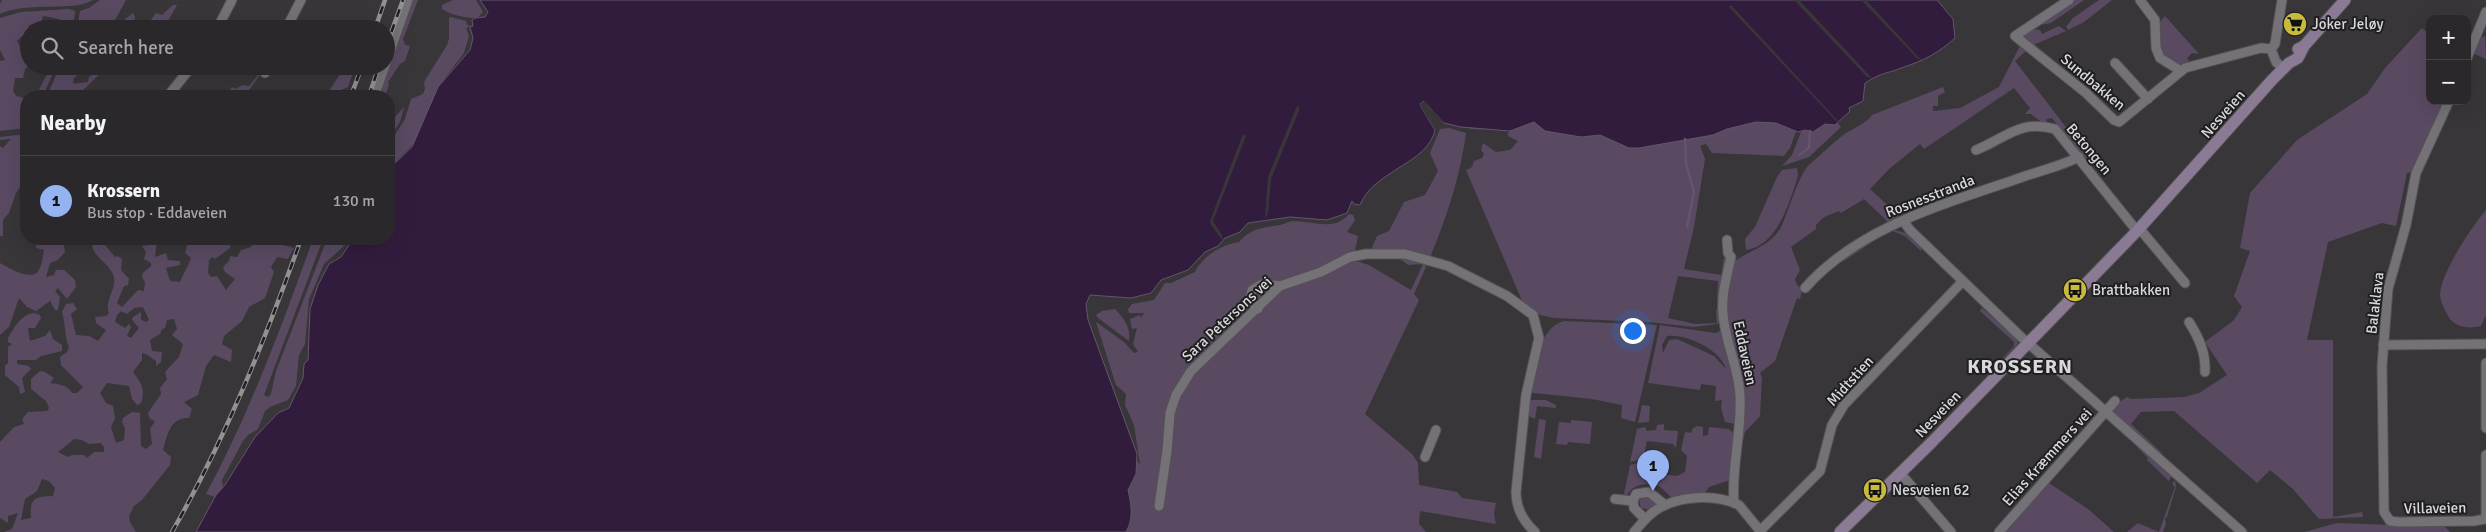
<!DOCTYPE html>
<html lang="en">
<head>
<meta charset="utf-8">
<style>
  body { margin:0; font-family:Signika,sans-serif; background:#373438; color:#f1f3f6 }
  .controls { position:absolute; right:15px; top:15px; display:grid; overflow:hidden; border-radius:10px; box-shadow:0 5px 20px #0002 }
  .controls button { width:45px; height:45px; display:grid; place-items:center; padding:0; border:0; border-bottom:1px solid #474448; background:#2b282c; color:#f1f3f6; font:25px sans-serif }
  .you { position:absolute; left:1632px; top:330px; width:18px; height:18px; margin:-12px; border:4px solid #fff; border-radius:50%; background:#1a73e8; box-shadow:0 0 0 8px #1a73e833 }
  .badge { display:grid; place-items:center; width:32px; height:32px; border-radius:50%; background:#95b2f1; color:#111; font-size:16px; font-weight:700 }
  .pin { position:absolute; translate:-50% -41px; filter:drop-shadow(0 1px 2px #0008) }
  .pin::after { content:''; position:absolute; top:26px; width:18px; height:15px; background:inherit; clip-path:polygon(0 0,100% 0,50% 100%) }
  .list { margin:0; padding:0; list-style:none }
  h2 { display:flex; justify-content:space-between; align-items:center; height:65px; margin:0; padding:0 20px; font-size:21px }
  h2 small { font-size:16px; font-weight:400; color:#a6a6a9 }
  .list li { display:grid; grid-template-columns:32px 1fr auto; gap:15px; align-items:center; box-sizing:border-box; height:90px; padding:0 20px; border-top:1px solid #474448 }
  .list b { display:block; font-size:19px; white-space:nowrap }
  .list p { margin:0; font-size:16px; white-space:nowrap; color:#a6a6a9 }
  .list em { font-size:16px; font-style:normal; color:#a6a6a9 }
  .icon { flex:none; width:28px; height:28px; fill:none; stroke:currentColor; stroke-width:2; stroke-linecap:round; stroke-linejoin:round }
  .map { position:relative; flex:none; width:2486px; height:532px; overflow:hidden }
  .search { position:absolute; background:#2b282c; box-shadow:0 5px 20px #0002; left:20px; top:20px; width:375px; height:55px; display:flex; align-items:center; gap:12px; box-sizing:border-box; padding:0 18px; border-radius:28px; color:#a6a6a9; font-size:19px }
  .panel { position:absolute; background:#2b282c; box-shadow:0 5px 20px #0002; left:20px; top:90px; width:375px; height:155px; border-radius:20px }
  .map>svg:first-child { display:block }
  .green { fill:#594a62; fill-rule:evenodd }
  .water { fill:#321c3d; stroke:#64546c }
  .pier { fill:#39363a }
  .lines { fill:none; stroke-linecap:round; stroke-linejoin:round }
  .stream { stroke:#64546c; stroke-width:2.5 }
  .minor-casing { stroke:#545255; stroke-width:11 }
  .secondary-casing { stroke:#545255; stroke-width:13 }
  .minor { stroke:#757277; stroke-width:9 }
  .secondary { stroke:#8b7a94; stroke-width:11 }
  .rail-casing { stroke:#949195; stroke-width:4.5 }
  .rail { stroke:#1f1e20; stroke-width:2.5; stroke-dasharray:8; stroke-linecap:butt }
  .labels { text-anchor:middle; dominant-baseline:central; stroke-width:4; stroke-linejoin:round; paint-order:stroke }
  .poi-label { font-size:15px; fill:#dad8db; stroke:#1f1e20; text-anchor:start }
  .street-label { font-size:15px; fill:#dad8db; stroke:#1f1e20 }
  .district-label { font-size:20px; font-weight:bold; letter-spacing:1px; fill:#dad8db; stroke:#1f1e20 }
</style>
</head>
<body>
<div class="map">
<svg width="2486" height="532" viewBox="0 0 2486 532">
  <rect width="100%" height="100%" fill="#39363a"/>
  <g class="green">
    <path d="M2 0H93C74 12 27 1 0 14V4Z"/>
    <polygon points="100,0 126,0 110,29 77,29 80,11 89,8"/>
    <polygon points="412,0 418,0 403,39 405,45 410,46 405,61 400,64 388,82 389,85 385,96 377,96"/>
    <path d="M453 0H476L483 12 477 18C465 18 451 15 442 9V5Z"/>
    <polygon points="2073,0 2084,0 2051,23 2035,26"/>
    <polygon points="2099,0 2112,0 2084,22 2068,30 2066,27 2073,18"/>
    <polygon points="173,5 177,5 167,23 162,24 160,29 140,29 142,23 148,24 156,13 162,15"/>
    <polygon points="69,9 75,11 73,29 65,29 65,24 59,19 43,16 40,29 32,24 28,26 31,29 29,29 29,39 23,35 17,41 22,49 21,54 25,53 29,46 29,66 25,69 23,78 15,78 13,91 16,96 21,97 26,101 26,128 0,131 0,61 5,60 0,50 0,18 21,12"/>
    <polygon points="133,13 135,17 133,29 115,27 119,20 124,20"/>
    <path d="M2165 16 2199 54 2192 53 2187 58 2189 61 2187 64C2166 65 2160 54 2160 34 2159 26 2159 22 2165 16Z"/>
    <polygon points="451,17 466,21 467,25 471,26 466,28 469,36 464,53 438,87 416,141 389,169 389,144 405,119 411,99 423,94 425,89 424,82 447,45 449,39 449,18"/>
    <polygon points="2059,26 2066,31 2033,45 2023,37 2031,29 2040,30 2042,34"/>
    <polygon points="2422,28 2430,35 2430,101 2444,101 2414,171 2407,173 2396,226 2382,223 2328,242 2307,340 2333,340 2333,517 2362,512 2363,517 2319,519 2293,489 2270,470 2257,483 2174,411 2141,412 2131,424 2162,453 2160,455 2111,411 2111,408 2127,397 2131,399 2184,397 2199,393 2227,375 2205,342 2234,320 2242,307 2234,296 2250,251 2240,248 2250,193 2297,140 2367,94 2385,68"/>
    <polygon points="2485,36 2486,59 2468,51 2467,53 2467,45"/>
    <path d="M2021 44 2027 50 2015 61 2089 157 2086 159 2083 156 2052 118 2047 119 2045 125 2031 114H2025L2030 108 2014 88 1924 149 1920 144 1889 169 1870 189 1898 215V219L1888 222 1864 199 1841 213 1839 211 1824 217 1816 225V229L1791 247 1800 270 1795 279C1797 289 1804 286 1800 299L1797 298 1775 361 1760 373 1762 378 1760 416 1745 432 1738 463 1743 412 1724 310 1734 262C1749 250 1769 247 1780 229 1789 213 1798 173 1811 163 1821 155 1831 144 1842 136 1851 129 1866 124 1872 115L1943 87 1945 92 1938 96V106H1933V111L1960 108 1999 87Z"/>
    <polygon points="51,66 56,66 43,96 36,96"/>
    <path d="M60 66H89L74 78 73 83C78 84 84 82 88 82L89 77 98 71 97 66H108L77 96H70L71 91 69 90 63 93 62 96H47Z"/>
    <polygon points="243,66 266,66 245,96 226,96 232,87 235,89 243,85 249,86 258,75 255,67 246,71 242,69"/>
    <polygon points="345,66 352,66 353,73 348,87 338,91 336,96 326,96"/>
    <polygon points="404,107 400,122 389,139 389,124"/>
    <polygon points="1707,109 1798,126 1790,148 1784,156 1712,153 1706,144 1700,146 1705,159 1694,227 1684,269 1721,275 1724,257 1726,261 1719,299 1717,300 1718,281 1678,276 1668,318 1695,324 1717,323 1716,309 1720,312 1720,321 1717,324 1693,327 1649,322 1554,318 1540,315 1523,303 1466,170 1472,167 1474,161 1482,158 1484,154 1481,150 1483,143 1496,152 1510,150 1518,141 1508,136 1508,133 1511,130 1472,129 1444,123"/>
    <polygon points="1818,123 1838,123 1841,127 1809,157 1782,166 1792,155 1801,132"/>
    <path d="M1449 128 1466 133C1459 188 1437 244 1414 294L1419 300 1365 414 1412 454 1418 463 1419 485 1457 492 1462 498 1496 503 1494 514 1496 524 1420 511 1419 524 1426 532H1126C1134 518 1131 504 1128 490L1136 474 1137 461 1140 464 1134 425 1125 405 1126 394 1116 385 1096 322 1124 342 1134 353 1138 352 1133 344 1137 328 1132 329 1130 319 1140 315 1141 318 1144 313H1129L1128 309 1132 304 1154 300 1165 283H1171L1195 272C1202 257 1222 244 1239 242 1251 228 1263 228 1280 225 1285 224 1289 221 1295 221 1315 222 1335 231 1349 214L1353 215 1355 220 1347 232 1358 236 1353 260 1369 265 1411 290 1423 264 1408 265 1399 258 1379 259 1370 252 1377 236 1389 231 1404 202 1425 195 1438 171 1430 153 1440 129Z"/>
    <polygon points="26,134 26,177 16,193 9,213 3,220 3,236 0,236 0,146 3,148 11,139 0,140 0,137"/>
    <path d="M1797 168 1798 176C1790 200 1778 246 1746 250L1745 239 1755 227 1777 177 1782 170Z"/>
    <path d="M2486 210V315L2481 326C2469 329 2455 328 2448 316 2445 310 2440 301 2440 294 2441 273 2472 226 2486 210Z"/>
    <polygon points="1892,229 1905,233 1921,247 1921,251 1905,236 1890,230 1844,261 1842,258"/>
    <path d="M37 239 54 242 52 239H70L63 241 65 252 58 260 50 263 46 277 54 275 56 270H64L75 280 76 287 67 299 58 288 55 291 60 297 58 310H55L50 301 36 311 27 307 19 298 9 327 0 335V263C8 268 33 282 39 270 42 265 43 256 44 250L36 248Z"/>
    <path d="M149 239 157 241 155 257 166 253 168 260 180 261V265L166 268 170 281 180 282C183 274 189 265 191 258L185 253 189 239H226L230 242V248L215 259 212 257 209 260 208 273 211 277 217 276 226 290 235 279 225 272 223 267 229 261 230 256 237 257 241 250 251 247 256 239H278L279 244 294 248 288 259 277 257 271 267 274 272 265 298 249 307 242 321 224 336 222 344 232 350 231 362 214 355 206 366 198 395 184 402 192 409 189 418C170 417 167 436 163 450L171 457 170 465 142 500 134 506 129 516 130 522 136 532H4L12 529 18 513 8 516V523L0 518V442L14 427 24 424 22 419 28 412 47 411 49 408 46 401 31 389V379L40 371 45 372 54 378 50 383C58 384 68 385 72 393H77L83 387 61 365 60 357 67 352 69 347C64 336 66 324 62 312L66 304 73 303 77 309 71 314 76 335 89 336 98 341 106 330 96 323 95 317 106 316 109 313C104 302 116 290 114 278 112 264 93 258 92 245L97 241 105 245 115 257 118 256 122 259 121 270 129 279 128 285 124 286 117 303 122 307 138 290 144 291 145 282 142 277 143 273 151 266V263L144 259 146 252 142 246 150 245ZM143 307 149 320 146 322 141 320V312L133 317 132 320 139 328 131 338 127 336 131 327 129 324 125 328 115 322 117 315 121 311 127 314 134 308ZM174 319 177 329 172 335 183 344 179 357 165 372 167 379 160 388 161 394 148 413 150 419 155 421 150 429 152 444 146 449 141 446 140 413 132 412 123 418 122 422 125 428 124 440 116 443 111 427 115 418 113 406 106 403 100 393 107 383 129 386 132 399 137 405 141 403C146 389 141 383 133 372L142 360V353L146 354 156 361V366L161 362 162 352 152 351 150 340 160 334 162 329 165 328 167 320ZM74 439 82 440 89 444 101 443 104 447V452H94L87 458 84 455H73L68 457 58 452ZM42 479 49 481 55 488 53 496C37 497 29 496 31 518L21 520 25 499 37 491Z"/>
    <path d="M313 239H323L264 395 268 397 271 394 276 371 327 239H346L343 247 324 264 309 299 305 344 299 355 296 386 288 400 270 407 265 411 258 429 248 435 243 441 222 480 223 488 215 497 206 494C250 412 282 326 313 239Z"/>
    <polygon points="1982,308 2016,338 2018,344 1988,374 2014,346 2014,342 1980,311"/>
    <path d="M1115 309C1124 318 1131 328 1129 341L1098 318 1096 315 1102 311Z"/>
    <path d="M34 313 40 315 41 318 35 328H28L30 341 45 336 50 330 53 339 62 345V351L41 356 36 360H17V364L29 366 31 369 22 378 25 392 20 394 19 387 5 375V366L8 363V347L12 344 8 342V338C15 327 20 315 34 313Z"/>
    <path d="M1564 321 1657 325 1635 422 1621 418 1622 405 1592 399 1533 393 1530 389C1536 367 1538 328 1564 321Z"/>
    <path d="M1660 325 1715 333 1723 330 1738 393 1735 424 1725 422 1721 408 1722 400 1715 401 1716 386 1701 384 1700 390 1648 383ZM1667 336C1686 333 1721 350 1726 369L1714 356 1677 339 1669 340 1663 353 1662 345Z"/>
    <polygon points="1532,400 1546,400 1556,405 1556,408 1537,406 1535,419 1528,416 1529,402"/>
    <polygon points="1642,405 1650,406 1649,422 1638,423"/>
    <polygon points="1539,419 1546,420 1541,459 1534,457"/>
    <polygon points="1571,420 1592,422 1590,444 1568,442 1567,445 1556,444 1559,422 1571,423"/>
    <polygon points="1664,424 1664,430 1678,431 1676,448 1673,444 1647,441 1643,459 1630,462 1637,429 1645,427 1647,431 1656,430 1657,425"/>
    <path d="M1697 426 1703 427V436L1708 435 1709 427 1728 429 1735 433 1730 480 1709 487 1704 494 1672 498C1668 495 1661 486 1658 486 1648 483 1634 483 1627 495L1624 494 1630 465 1642 462V470L1645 472 1677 476 1685 472 1687 456 1681 450 1685 432 1691 433 1693 428Z"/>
    <polygon points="2138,446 2172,475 2169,481 2147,460 2148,458 2137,447"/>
    <polygon points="2175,480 2176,487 2167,517 2165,518 2166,524 2163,532 2127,532 2138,523 2159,532 2175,487 2172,484"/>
    <polygon points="2049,483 2088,509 2114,532 2004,532"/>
    <polygon points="1644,497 1651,499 1657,505 1650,510 1641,508 1639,500"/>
    <polygon points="2337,523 2445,527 2450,532 2304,532"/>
  </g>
  <path class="water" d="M480 0H1937L1953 19 1955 38C1940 52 1923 61 1904 67 1887 74 1882 72 1865 83L1863 101 1849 108 1850 111 1835 125 1825 124 1813 132 1805 130 1798 132 1776 123 1756 122 1727 129 1713 135 1639 148H1629L1600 135 1581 137 1545 131 1534 122 1510 131 1461 127 1444 123 1423 101 1420 104 1421 107 1435 130C1428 164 1374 170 1360 205L1354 204 1352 201 1347 213 1327 220 1290 217 1248 223 1240 232 1225 238 1218 246 1205 252 1188 270 1161 280 1151 293 1131 298 1090 295 1086 304 1088 320 1137 454 1136 474 1128 490C1131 504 1134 518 1126 532H196L216 495 225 485 255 437 278 413 289 408 303 378 304 364 308 360 310 309 318 285 329 264 341 257 353 239H389V169L412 147 438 87 470 50 473 38 470 27 473 26 472 20 475 18 485 17 488 12Z"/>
  <g class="pier">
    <polygon points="1794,0 1799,0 1872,78 1867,77"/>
    <polygon points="1861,0 1866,0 1921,60 1918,59"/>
    <polygon points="1731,5 1839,122 1838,123 1729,7"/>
    <polygon points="1425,101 1444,123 1440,123 1429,107 1423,104 1437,128 1435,133 1435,129 1420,106 1421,102"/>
    <polygon points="1297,106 1300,108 1271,179 1268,213 1265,219 1268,177"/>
    <polygon points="1243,134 1246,136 1213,221 1222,235 1223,241 1211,225 1210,221"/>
  </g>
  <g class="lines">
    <g class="stream">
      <polyline points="1685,139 1686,164 1694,192 1687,227"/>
      <polyline points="1799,155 1809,148 1810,131"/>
    </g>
    <g class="minor-casing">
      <g id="minor">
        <polyline points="2069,0 2015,36 2086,93 2114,120 2119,122 2185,68 2261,48 2271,49"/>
        <polyline points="2140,0 2155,20 2156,48 2160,58 2181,71"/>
        <polyline points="217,29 232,0"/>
        <polyline points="286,29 301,0"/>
        <polyline points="2271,49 2275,44 2282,0"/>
        <polyline points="2271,49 2276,62 2284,69"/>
        <polyline points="2467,58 2486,12"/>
        <polyline points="386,63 408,0"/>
        <polyline points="2115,63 2148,99"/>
        <polyline points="265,73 268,66"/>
        <polyline points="168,96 192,66"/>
        <polyline points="374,96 385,66"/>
        <polyline points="2449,101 2416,173 2406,225 2388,289 2382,366 2384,512 2390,521 2399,522 2474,521 2486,519"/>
        <path d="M1976 150C2006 138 2020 119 2055 129L2137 231"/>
        <polyline points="1904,222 1910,230 2020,336 2242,532"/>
        <polyline points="2139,228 2185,283"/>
        <path d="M1727 240 1728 253 1731 257C1727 276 1721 295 1723 314 1725 342 1739 368 1740 396 1742 432 1731 467 1734 503"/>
        <path d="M1805 288C1858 228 1941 205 2014 180 2035 172 2059 167 2079 157"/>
        <polyline points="1258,309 1250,300 1252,290 1262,284 1280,286"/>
        <path d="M2189 322C2199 338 2206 353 2205 372"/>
        <polyline points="2383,345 2486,344"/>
        <polyline points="2486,363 2486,428"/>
        <polyline points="2486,455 2486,518"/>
        <polyline points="1425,457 1436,430"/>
        <polyline points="1901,474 1951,532"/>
        <polyline points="1615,499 1633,501"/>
        <path d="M1159 506 1167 451 1170 413 1176 395 1191 371 1280 286 1321 272 1350 257 1366 254H1405L1448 266 1507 296 1533 315 1539 338 1526 395 1516 492C1516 508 1523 521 1535 532"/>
        <polyline points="1645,519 1634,508 1633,501 1636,494 1649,492 1665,505"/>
        <polyline points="1760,531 1820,471 1832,425 1844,405 1962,282"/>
        <path d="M1634 532C1641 524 1647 516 1656 510 1679 495 1715 494 1739 505L1761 532"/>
        <polyline points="1999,532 2115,401"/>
      </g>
    </g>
    <g class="secondary-casing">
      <g id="secondary">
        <polyline points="2298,49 2304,46 2345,0"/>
        <polyline points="1840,532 1932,442 2137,231 2272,80 2289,63 2298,58 2304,46"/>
      </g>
    </g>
    <use href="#minor" class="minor"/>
    <use href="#secondary" class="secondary"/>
    <g class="rail-casing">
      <g id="rail">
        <polyline points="375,29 385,0"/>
        <polyline points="386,47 403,0"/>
        <polyline points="351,96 362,66"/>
        <polyline points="369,96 379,66"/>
        <path d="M172 532C226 438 265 340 301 239"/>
      </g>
    </g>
    <use href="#rail" class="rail"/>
  </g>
  <defs>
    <g id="supermarket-disc" transform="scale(1.25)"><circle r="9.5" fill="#c8bb3b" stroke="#1f1e20"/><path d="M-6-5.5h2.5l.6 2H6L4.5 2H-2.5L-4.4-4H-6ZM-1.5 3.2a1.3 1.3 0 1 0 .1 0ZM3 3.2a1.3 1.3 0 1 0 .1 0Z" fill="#111"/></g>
    <g id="bus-disc" transform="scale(1.25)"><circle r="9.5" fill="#c8bb3b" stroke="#1f1e20"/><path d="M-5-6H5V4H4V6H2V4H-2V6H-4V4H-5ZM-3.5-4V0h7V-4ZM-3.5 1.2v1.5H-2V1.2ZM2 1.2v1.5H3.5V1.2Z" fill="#111"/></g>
  </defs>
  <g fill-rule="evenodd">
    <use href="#supermarket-disc" x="2295" y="24"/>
    <use href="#bus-disc" x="2075" y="290"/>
    <use href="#bus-disc" x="1875" y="490"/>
  </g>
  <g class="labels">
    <g class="poi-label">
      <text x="2312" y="24">Joker Jeløy</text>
      <text x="2092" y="290">Brattbakken</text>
      <text x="1892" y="490">Nesveien 62</text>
    </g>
    <g class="street-label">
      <text transform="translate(2093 82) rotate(40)">Sundbakken</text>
      <text transform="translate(2223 114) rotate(-49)">Nesveien</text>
      <text transform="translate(2089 149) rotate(50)">Betongen</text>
      <text transform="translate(1930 196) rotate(-21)">Rosnesstranda</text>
      <text transform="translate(2375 303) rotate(-83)">Balaklava</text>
      <text transform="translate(1227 319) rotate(-43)">Sara Petersons vei</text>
      <text transform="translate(1745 353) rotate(78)">Eddaveien</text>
      <text transform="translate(1850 381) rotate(-48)">Midtstien</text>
      <text transform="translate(1938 414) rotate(-46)">Nesveien</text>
      <text transform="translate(2047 457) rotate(-48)">Elias Kræmmers vei</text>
      <text transform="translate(2435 508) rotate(-1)">Villaveien</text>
    </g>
    <g class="district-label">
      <text x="2020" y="366">KROSSERN</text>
    </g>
  </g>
</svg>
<div class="controls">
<button>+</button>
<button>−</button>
</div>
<div class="you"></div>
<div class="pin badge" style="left:1653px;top:491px">1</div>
<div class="search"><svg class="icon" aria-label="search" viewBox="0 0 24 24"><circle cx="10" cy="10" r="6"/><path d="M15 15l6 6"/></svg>Search here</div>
<section class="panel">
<h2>Nearby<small></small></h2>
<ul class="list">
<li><span class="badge">1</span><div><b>Krossern</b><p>Bus stop · Eddaveien</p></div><em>130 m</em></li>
</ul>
</section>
</div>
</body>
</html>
